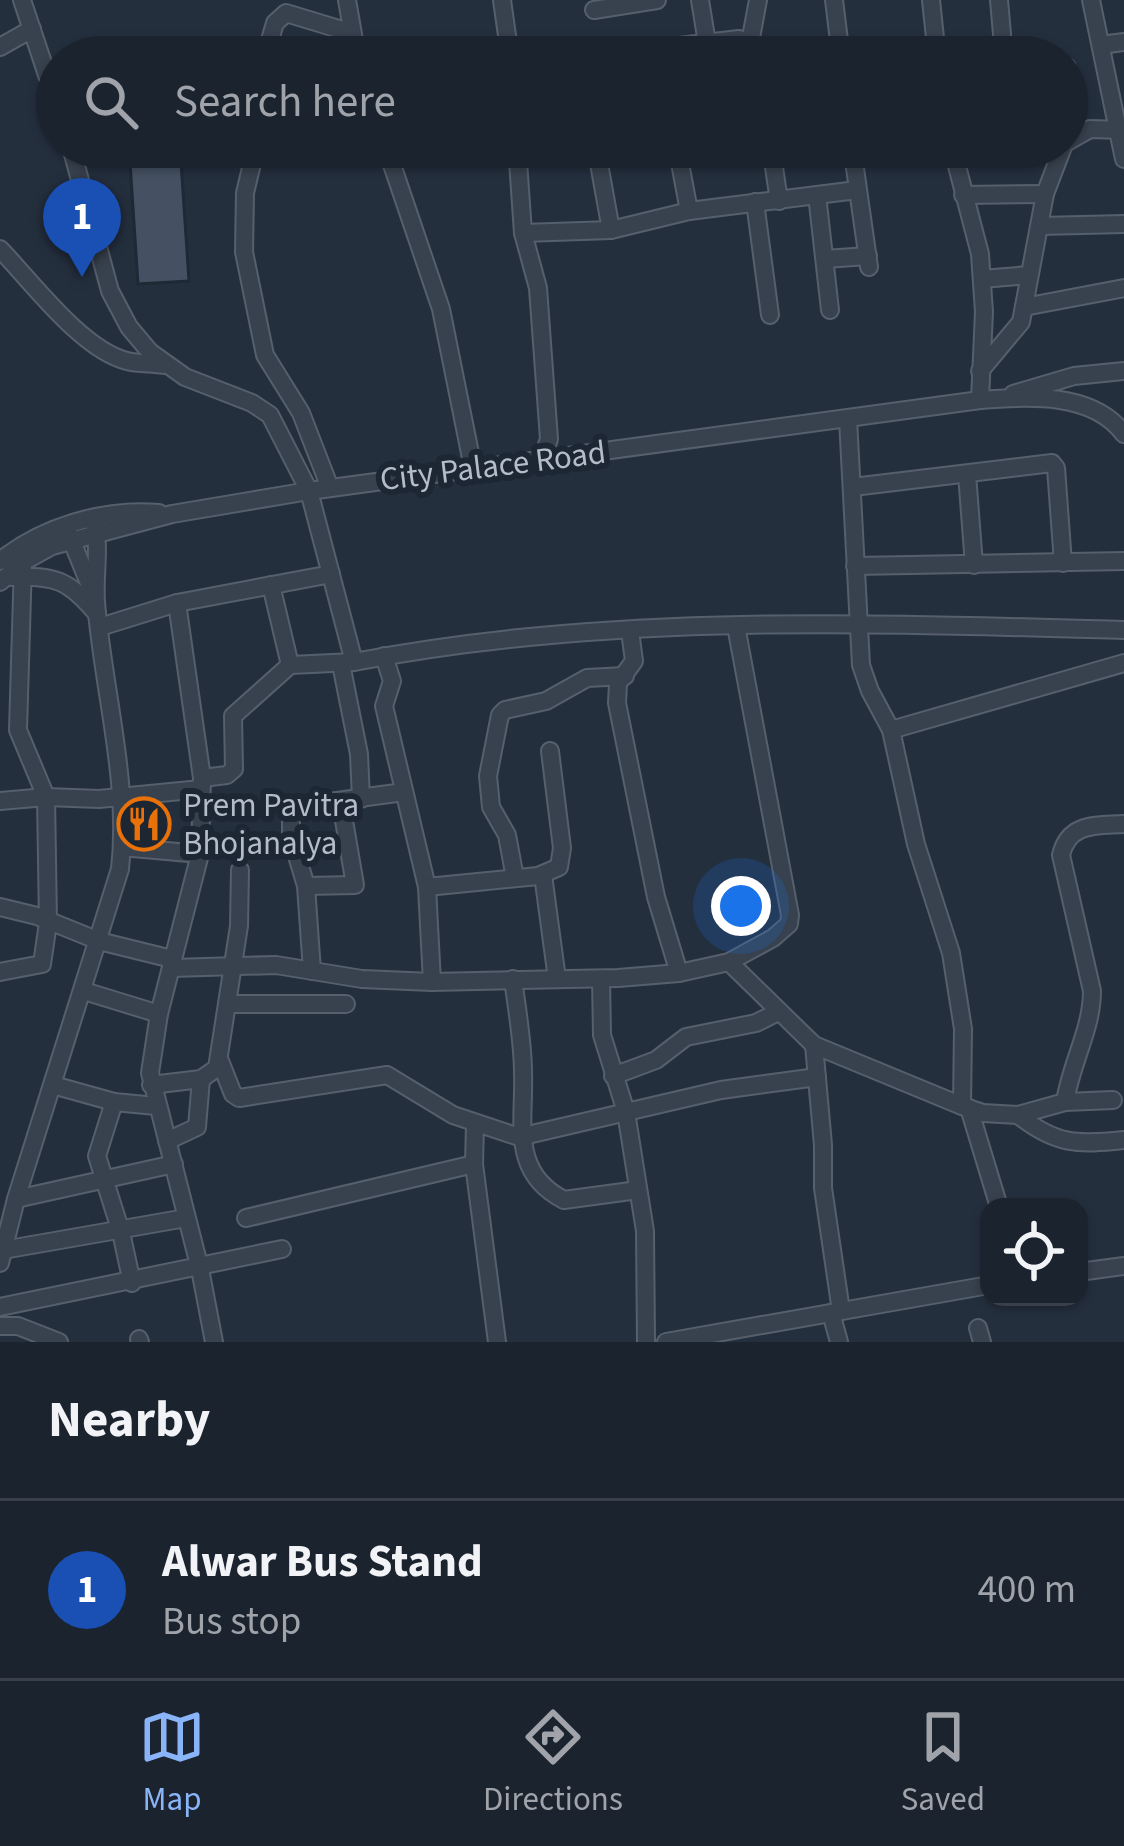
<!DOCTYPE html>
<html lang="en">
<head>
<meta charset="utf-8">
<style>
  body { margin:0; font-family:"Source Sans 3",sans-serif; background:#242b36; color:#f1f3f6 }
  .controls { position:absolute; right:36px; bottom:36px; display:grid; overflow:hidden; border-radius:24px; box-shadow:0 3px 9px #0004 }
  .controls button { width:108px; height:108px; display:grid; place-items:center; padding:0; border:0; border-bottom:3px solid #39404a; background:#1b232e; color:#f1f3f6; font:60px sans-serif }
  .you { position:absolute; left:741px; top:906px; width:42px; height:42px; margin:-30px; border:9px solid #fff; border-radius:50%; background:#1a73e8; box-shadow:0 0 0 18px #1a73e833 }
  .badge { display:grid; place-items:center; width:78px; height:78px; border-radius:50%; background:#8ab4f8; color:#fff; font-size:39px; font-weight:700 }
  .pin { position:absolute; translate:-50% -99px; filter:drop-shadow(0 3px 6px #0008) }
  .pin::after { content:''; position:absolute; top:63px; width:42px; height:36px; background:inherit; clip-path:polygon(0 0,100% 0,50% 100%) }
  .list { margin:0; padding:0; list-style:none }
  h2 { display:flex; justify-content:space-between; align-items:center; height:156px; margin:0; padding:0 48px; font-size:51px }
  h2 small { font-size:39px; font-weight:400; color:#a0a4aa }
  .list li { display:grid; grid-template-columns:78px 1fr auto; gap:36px; align-items:center; box-sizing:border-box; height:180px; padding:0 48px; border-top:3px solid #39404a }
  .list b { display:block; font-size:45px; white-space:nowrap }
  .list p { margin:0; font-size:39px; white-space:nowrap; color:#a0a4aa }
  .list em { font-size:39px; font-style:normal; color:#a0a4aa }
  .icon { flex:none; width:66px; height:66px; fill:none; stroke:currentColor; stroke-width:2; stroke-linecap:round; stroke-linejoin:round }
  .map { position:relative; flex:none; width:1124px; height:1342px; overflow:hidden }
  .search { position:absolute; background:#1b232e; box-shadow:0 3px 9px #0004; left:36px; right:36px; top:36px; height:132px; display:flex; align-items:center; gap:30px; box-sizing:border-box; padding:0 42px; border-radius:66px; color:#a0a4aa; font-size:45px }
  .sheet { height:336px; background:#1b232e }
  nav { display:flex; justify-content:space-around; align-items:center; box-sizing:border-box; height:168px; border-top:3px solid #39404a; background:#1b232e; font-size:33px; color:#a0a4aa }
  nav a { display:grid; justify-items:center; gap:6px }
  nav .on { color:#8ab4f8 }
  .map>svg:first-child { display:block }
  .building { fill:#455162; stroke:#1f2835; stroke-width:3 }
  .lines { fill:none; stroke-linecap:round; stroke-linejoin:round }
  .minor-casing { stroke:#565f6c; stroke-width:20 }
  .minor { stroke:#38414e; stroke-width:16 }
  .labels { text-anchor:middle; dominant-baseline:central; stroke-width:12; stroke-linejoin:round; paint-order:stroke }
  .street-label { font-size:33px; fill:#b4bcc9; stroke:#1d2633 }
  .poi-label { font-size:33px; fill:#b4bcc9; stroke:#1d2633; text-anchor:start }
</style>
</head>
<body>
<div class="map">
<svg width="1124" height="1342" viewBox="0 0 1124 1342">
  <rect width="100%" height="100%" fill="#242f3e"/>
  <polygon class="building" points="129,147 159,147 160,163 181,162 189,281 138,284"/>
  <g class="lines">
    <g class="minor-casing">
      <g id="minor">
        <polyline points="22,0 57,105"/>
        <polyline points="347,0 357,57"/>
        <polyline points="502,0 510,57"/>
        <polyline points="700,0 707,43"/>
        <polyline points="834,0 841,57"/>
        <polyline points="931,0 937,57"/>
        <polyline points="999,0 1004,57"/>
        <polyline points="1091,0 1124,159"/>
        <polyline points="594,10 657,0"/>
        <polyline points="1101,45 1124,42"/>
        <polyline points="0,47 32,29"/>
        <polyline points="265,57 275,23 286,13 352,33"/>
        <polyline points="585,57 739,39 750,43"/>
        <polyline points="757,57 750,43 758,0"/>
        <polyline points="1067,67 1067,78"/>
        <polyline points="1067,142 1090,129 1124,130"/>
        <path d="M71 147 110 291 129 327 150 352 185 377 252 403 270 415 309 491 354 662C607 613 868 623 1124 630"/>
        <polyline points="256,147 245,193 244,252 265,355 301,413 330,488"/>
        <polyline points="386,147 441,309 473,468"/>
        <polyline points="517,147 523,233 538,288 549,439 542,460"/>
        <polyline points="596,147 611,230"/>
        <polyline points="677,147 689,211"/>
        <polyline points="771,147 779,201"/>
        <polyline points="852,147 869,267"/>
        <polyline points="952,147 980,254 984,312 980,400"/>
        <polyline points="817,195 830,310"/>
        <polyline points="963,195 1045,194"/>
        <polyline points="755,202 770,315"/>
        <polyline points="1040,226 1124,224"/>
        <polyline points="523,233 611,230 689,211 857,190"/>
        <path d="M0 249C32 282 82 350 127 361 139 364 152 363 164 365"/>
        <polyline points="825,259 868,256"/>
        <polyline points="982,279 1029,275"/>
        <polyline points="1024,307 1124,288"/>
        <polyline points="980,371 1021,322 1045,194 1063,147"/>
        <polyline points="1013,394 1074,376 1124,371"/>
        <polyline points="848,419 861,665 870,691 891,730 916,844 951,953 963,1029 962,1106"/>
        <polyline points="967,474 974,565"/>
        <polyline points="853,487 1052,463 1056,468 1063,563"/>
        <polyline points="69,534 93,593"/>
        <path d="M0 561C42 527 104 508 159 513"/>
        <polyline points="855,566 1124,561"/>
        <path d="M11 577C55 575 69 580 97 614"/>
        <path d="M0 582 23 562 52 546 172 514 309 491 980 400C1028 396 1093 392 1124 434"/>
        <polyline points="271,585 290,665"/>
        <polyline points="177,603 202,778 200,854 159,1014 150,1073 200,1269 214,1342"/>
        <polyline points="100,627 177,603 331,574"/>
        <polyline points="630,631 634,661 618,683 617,703 656,897 679,973"/>
        <polyline points="384,656 392,681 384,706 427,887 432,982"/>
        <polyline points="341,664 359,754 361,799"/>
        <polyline points="891,730 1124,663"/>
        <polyline points="202,778 227,775 234,769 233,716 290,665 354,662"/>
        <polyline points="0,801 46,797 99,799 201,789"/>
        <polyline points="122,847 200,854"/>
        <polyline points="543,875 557,979"/>
        <polyline points="515,878 507,835 491,807 488,776 500,715 505,710 546,701 587,678 625,676"/>
        <polyline points="306,886 355,885 341,803"/>
        <polyline points="427,887 538,876 559,867 562,848 550,751"/>
        <polyline points="0,907 37,916 99,941 172,959"/>
        <polyline points="729,962 814,1045 962,1106 983,1113 1018,1115 1065,1102 1113,1100"/>
        <polyline points="171,968 276,965 362,979 432,982 618,978 679,973 729,962 773,938 789,924 790,915 736,626"/>
        <polyline points="312,971 306,886 291,836 291,815 307,805 404,792"/>
        <polyline points="0,972 42,964 48,923 46,797 18,730 23,562"/>
        <path d="M513 979C517 1010 523 1042 523 1073 525 1121 509 1172 564 1200L638 1190"/>
        <polyline points="601,979 602,1035 626,1112 645,1231 646,1342"/>
        <polyline points="84,991 159,1014"/>
        <polyline points="228,1004 346,1004"/>
        <polyline points="814,1045 823,1145 823,1188 841,1311"/>
        <polyline points="220,1061 233,1094 239,1098 387,1075 453,1115 519,1137 721,1090 817,1077"/>
        <polyline points="613,1076 656,1060 686,1037 756,1023 778,1012"/>
        <polyline points="53,1085 114,1102 156,1106"/>
        <polyline points="151,1085 201,1079 217,1068 239,926 240,870"/>
        <polyline points="114,1102 97,1156 121,1232 132,1283"/>
        <path d="M1065 1102C1071 1063 1092 1029 1092 991L1061 855C1069 822 1096 826 1124 824"/>
        <polyline points="969,1108 999,1207"/>
        <path d="M1018 1115C1056 1145 1078 1145 1124 1140"/>
        <polyline points="475,1125 474,1164 497,1342"/>
        <polyline points="167,1141 197,1127 201,1079"/>
        <polyline points="16,1199 174,1164"/>
        <polyline points="246,1218 474,1164"/>
        <polyline points="3,1250 186,1218"/>
        <path d="M0 1263 16 1199 120 869C130 780 103 690 96 602 94 574 101 546 93 519"/>
        <polyline points="1079,1272 1124,1266"/>
        <polyline points="0,1307 282,1249"/>
        <polyline points="831,1313 839,1342"/>
        <polyline points="0,1326 18,1326 59,1342"/>
        <polyline points="978,1328 982,1342"/>
        <polyline points="139,1339 140,1342"/>
        <polyline points="666,1342 989,1285"/>
      </g>
    </g>
    <use href="#minor" class="minor"/>
  </g>
  <defs>
    <g id="restaurant-ring" transform="scale(2.7)"><circle r="9.5" fill="#1d2633" stroke="#e8710a" stroke-width="1.5"/><path d="M-5-6h1v4h1v-4h1v4h1v-4h1v5L-1.5 .5V6h-2V.5L-5-1ZM5-6V6H3V1.5H1.5Q1.5-4 5-6Z" fill="#e8710a"/></g>
  </defs>
  <g fill-rule="evenodd">
    <use href="#restaurant-ring" x="144" y="824"/>
  </g>
  <g class="labels">
    <g class="street-label">
      <text transform="translate(493 466) rotate(-7)">City Palace Road</text>
    </g>
    <g class="poi-label">
      <text x="183" y="805">Prem Pavitra<tspan x="183" dy="38">Bhojanalya</tspan></text>
    </g>
  </g>
</svg>
<div class="controls">
<button><svg class="icon" aria-label="locate" viewBox="0 0 24 24"><circle cx="12" cy="12" r="6"/><path d="M12 2v4M12 18v4M2 12h4M18 12h4"/></svg></button>
</div>
<div class="you"></div>
<div class="pin badge" style="left:82px;top:277px;background:#1a4fb4">1</div>
<div class="search"><svg class="icon" aria-label="search" viewBox="0 0 24 24"><circle cx="10" cy="10" r="6"/><path d="M15 15l6 6"/></svg>Search here</div>
</div>
<section class="sheet">
<h2>Nearby<small></small></h2>
<ul class="list">
<li><span class="badge" style="background:#1a4fb4">1</span><div><b>Alwar Bus Stand</b><p>Bus stop</p></div><em>400 m</em></li>
</ul>
</section>
<nav>
<a class="on"><svg class="icon" aria-label="map" viewBox="0 0 24 24"><path d="M3 6l6-2 6 2 6-2v14l-6 2-6-2-6 2zM9 4v14M15 6v14"/></svg>Map</a>
<a><svg class="icon" aria-label="directions" viewBox="0 0 24 24"><path d="M12 3l9 9-9 9-9-9zM9 14v-3h6M13 9l2 2-2 2"/></svg>Directions</a>
<a><svg class="icon" aria-label="saved" viewBox="0 0 24 24"><path d="M7 4h10v16l-5-4-5 4z"/></svg>Saved</a>
</nav>
</body>
</html>
